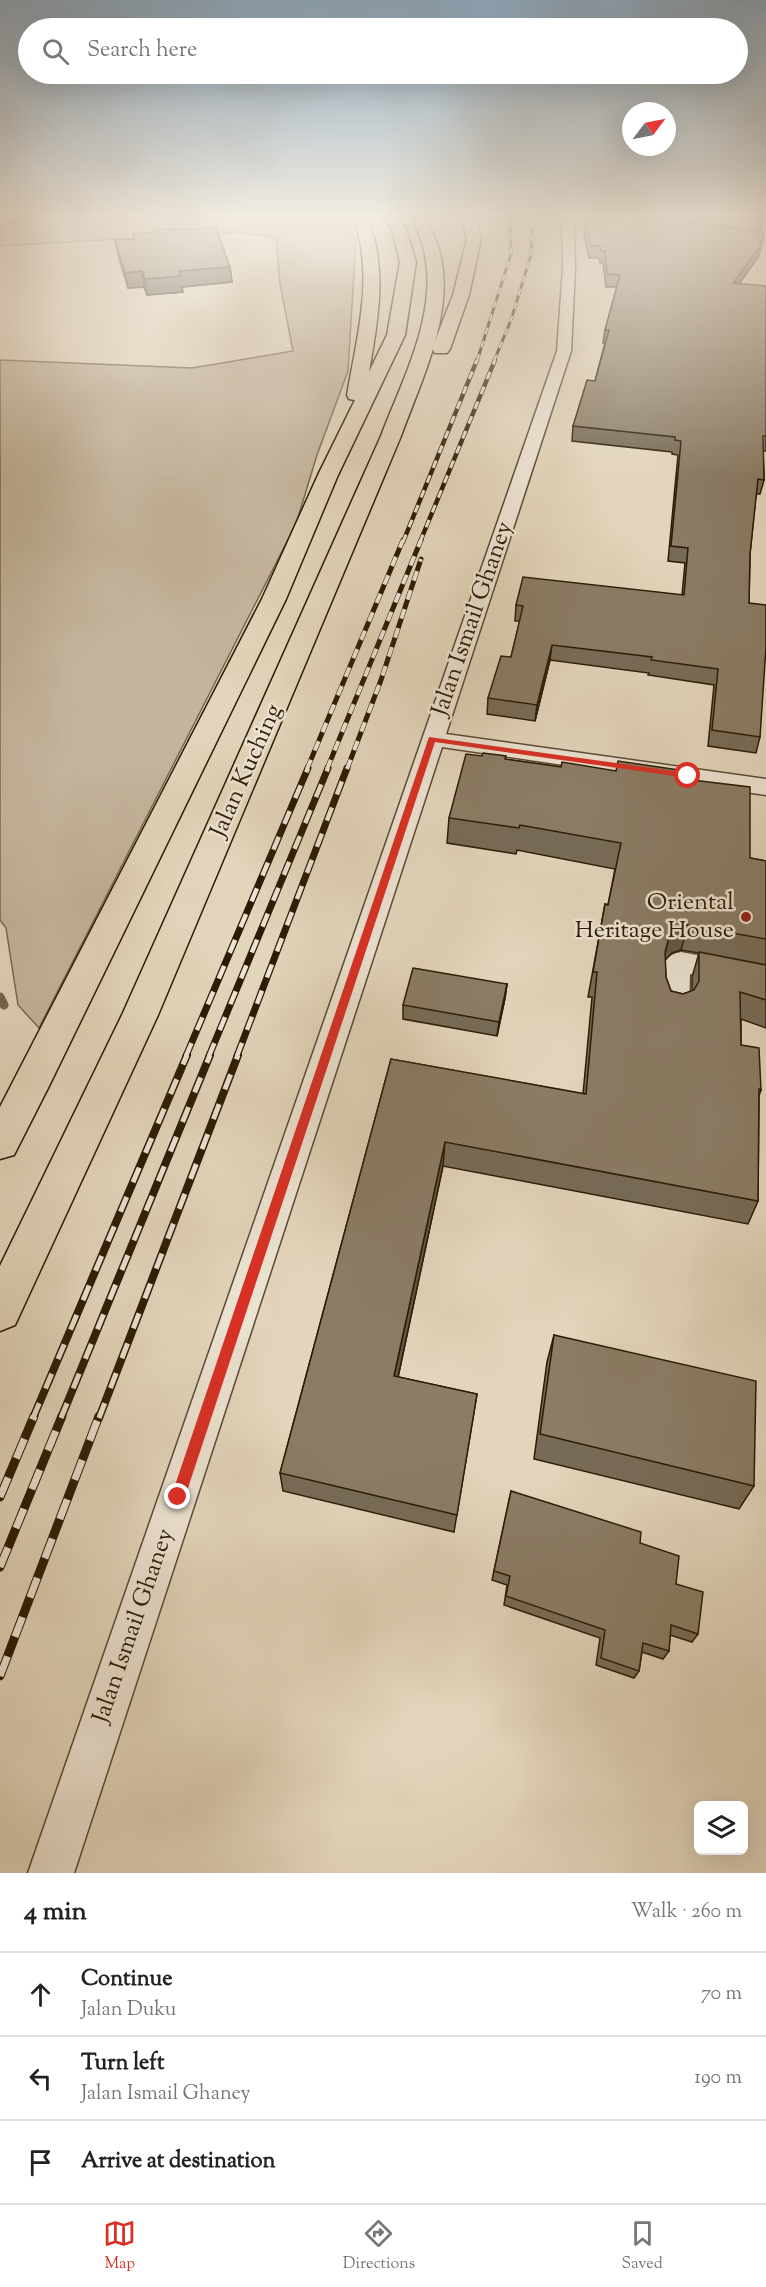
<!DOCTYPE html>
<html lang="en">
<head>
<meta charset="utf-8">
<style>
  body { margin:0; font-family:"Sorts Mill Goudy",serif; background:#f2f2f2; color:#222 }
  .controls { position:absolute; right:18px; bottom:18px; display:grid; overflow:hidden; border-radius:9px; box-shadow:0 6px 24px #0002 }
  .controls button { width:54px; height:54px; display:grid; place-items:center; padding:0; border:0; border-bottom:2px solid #e0e0e0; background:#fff; color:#222; font:30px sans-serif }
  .compass { position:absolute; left:622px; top:102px; width:54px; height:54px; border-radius:50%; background:#fff; box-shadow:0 6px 24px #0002; rotate:58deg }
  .stop { position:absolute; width:18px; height:18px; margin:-14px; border:4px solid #d93025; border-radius:50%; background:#fff }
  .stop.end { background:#d93025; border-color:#fff; box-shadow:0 2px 6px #0008 }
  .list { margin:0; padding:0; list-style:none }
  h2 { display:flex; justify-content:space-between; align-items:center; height:78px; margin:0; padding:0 24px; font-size:26px }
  h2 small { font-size:20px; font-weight:400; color:#767676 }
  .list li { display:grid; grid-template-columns:39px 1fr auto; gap:18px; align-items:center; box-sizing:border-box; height:84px; padding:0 24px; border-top:2px solid #e0e0e0 }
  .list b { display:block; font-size:22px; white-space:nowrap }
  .list p { margin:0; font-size:20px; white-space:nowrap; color:#767676 }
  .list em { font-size:20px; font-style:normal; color:#767676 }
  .icon { flex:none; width:33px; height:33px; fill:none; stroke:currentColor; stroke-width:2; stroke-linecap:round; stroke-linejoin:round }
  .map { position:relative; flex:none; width:766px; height:1873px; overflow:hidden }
  .search { position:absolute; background:#fff; box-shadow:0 6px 24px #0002; left:18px; right:18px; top:18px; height:66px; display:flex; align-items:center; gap:15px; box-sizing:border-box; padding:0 21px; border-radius:33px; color:#767676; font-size:22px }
  .sheet { height:330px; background:#fff }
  nav { display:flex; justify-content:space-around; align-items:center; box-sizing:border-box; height:84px; border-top:2px solid #e0e0e0; background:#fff; font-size:16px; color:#767676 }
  nav a { display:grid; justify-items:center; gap:3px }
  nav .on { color:#d93025 }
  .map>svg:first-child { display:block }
  .green { fill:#c4b59d; stroke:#776852; stroke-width:1.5 }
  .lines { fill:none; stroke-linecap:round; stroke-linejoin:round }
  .stream { stroke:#73654e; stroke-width:9 }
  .street-casing { stroke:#584a34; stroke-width:3 }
  .highway-casing { stroke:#2a1b06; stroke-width:3 }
  .street { fill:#ede4d3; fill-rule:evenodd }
  .highway { fill:#e3d5bc; fill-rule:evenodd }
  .rail-far5-casing { stroke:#2a1b06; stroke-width:3 }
  .rail-far4-casing { stroke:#2a1b06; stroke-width:4.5 }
  .rail-far3-casing { stroke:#2a1b06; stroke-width:5 }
  .rail-far2-casing { stroke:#2a1b06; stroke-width:7 }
  .rail-far1-casing { stroke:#2a1b06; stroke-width:8 }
  .rail-casing { stroke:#2a1b06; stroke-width:9 }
  .rail-far5 { stroke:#ede4d3; stroke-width:2; stroke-dasharray:7; stroke-linecap:butt }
  .rail-far4 { stroke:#ede4d3; stroke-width:3; stroke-dasharray:8; stroke-linecap:butt }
  .rail-far3 { stroke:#ede4d3; stroke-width:4; stroke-dasharray:10; stroke-linecap:butt }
  .rail-far2 { stroke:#ede4d3; stroke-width:4.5; stroke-dasharray:14; stroke-linecap:butt }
  .rail-far1 { stroke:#ede4d3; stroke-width:5; stroke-dasharray:16; stroke-linecap:butt }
  .rail { stroke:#ede4d3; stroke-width:7; stroke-dasharray:21; stroke-linecap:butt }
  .wall { fill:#776b57; stroke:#2a1b06; stroke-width:1.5; fill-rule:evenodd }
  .shaded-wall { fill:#615747; stroke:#2a1b06; stroke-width:1.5 }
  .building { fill:#8a7c65; stroke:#2a1b06; stroke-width:1.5 }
  .route { fill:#d93025 }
  .poi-dot { fill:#8f2418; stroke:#ede4d3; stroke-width:2 }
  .labels { text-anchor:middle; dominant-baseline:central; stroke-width:5; stroke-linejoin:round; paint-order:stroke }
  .street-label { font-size:24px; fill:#2a1b06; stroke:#ede4d3 }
  .poi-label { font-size:24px; fill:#2a1b06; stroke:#ede4d3; text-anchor:end }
</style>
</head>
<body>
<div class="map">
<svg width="766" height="1873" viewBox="0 0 766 1873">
  <rect width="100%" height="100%" fill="#e3d5bc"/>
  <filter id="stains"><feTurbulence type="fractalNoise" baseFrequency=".00333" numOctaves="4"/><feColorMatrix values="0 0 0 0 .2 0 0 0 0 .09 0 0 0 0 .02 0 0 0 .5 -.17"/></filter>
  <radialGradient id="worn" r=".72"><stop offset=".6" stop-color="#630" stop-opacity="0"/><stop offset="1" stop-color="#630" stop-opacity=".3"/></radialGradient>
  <polygon class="green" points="83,217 339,217 356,240 348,371 317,455 296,524 39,1028 18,1005 6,928 0,920 0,360 192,368 293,351 280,284 276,238 238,232 0,246 0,225"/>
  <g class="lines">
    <polyline class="stream" points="0,997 4,1005"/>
    <g class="street-casing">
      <g id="street">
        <polygon points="574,217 592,217 574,225 575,268 571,351 446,734 766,779 766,795 442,747 74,1873 28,1873 557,351 563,268 562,223"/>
        <path d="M681 952 766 968V990L690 974 689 1006 685 1014 675 1017 665 1014C658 1001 658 969 668 958 672 954 676 953 681 952Z"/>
      </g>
    </g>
    <g class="highway-casing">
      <g id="highway">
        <polygon points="0,217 21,217 14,221 0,222"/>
        <path d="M353 217H367C388 267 378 320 369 372L387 335 400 262 392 229 386 217H400L406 229 416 262 405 335 338 475 286 599 49 1086 14 1155 0 1159V1107L262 599 318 475 355 400 349 399 347 395C357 336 375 275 353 217Z"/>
        <path d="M411 217H425C429 226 434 234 437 243 459 306 422 378 401 436L158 1015 15 1325 0 1331V1266L122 1015 381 436C403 378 442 307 422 243 420 234 415 226 411 217Z"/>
        <polygon points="462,217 476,217 481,239 469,295 450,349 447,353 435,353 432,349 453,295 467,239"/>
      </g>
    </g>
    <use href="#street" class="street"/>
    <use href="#highway" class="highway"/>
    <g class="rail-far5-casing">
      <g id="rail-far5">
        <polyline points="477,361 511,254 510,217"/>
        <polyline points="494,361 511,320 531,255 533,217"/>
      </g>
    </g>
    <g class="rail-far4-casing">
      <g id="rail-far4">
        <polyline points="403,542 477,360"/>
        <polyline points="420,542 495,360"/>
      </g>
    </g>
    <g class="rail-far3-casing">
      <g id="rail-far3">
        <polyline points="307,769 403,540"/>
        <polyline points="327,769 421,540"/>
        <polyline points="347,769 381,680 421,559"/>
      </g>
    </g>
    <g class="rail-far2-casing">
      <g id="rail-far2">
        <polyline points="186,1056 308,768"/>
        <polyline points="209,1056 328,768"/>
        <polyline points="237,1056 347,768"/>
      </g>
    </g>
    <g class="rail-far1-casing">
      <g id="rail-far1">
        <polyline points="33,1418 187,1055"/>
        <polyline points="61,1418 210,1055"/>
        <polyline points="99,1418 238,1055"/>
      </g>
    </g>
    <g class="rail-casing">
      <g id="rail">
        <polyline points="0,1497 34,1416"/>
        <polyline points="0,1567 62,1416"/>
        <polyline points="0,1676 99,1416"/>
      </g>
    </g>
    <use href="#rail-far5" class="rail-far5"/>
    <use href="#rail-far4" class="rail-far4"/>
    <use href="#rail-far3" class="rail-far3"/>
    <use href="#rail-far2" class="rail-far2"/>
    <use href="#rail-far1" class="rail-far1"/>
    <use href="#rail" class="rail"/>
  </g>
  <g class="wall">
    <polygon points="650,217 762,217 762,220 760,232"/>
    <polygon points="586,223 763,238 759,256 739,284 765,335 766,344 766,451 763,451 764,480 760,494 756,494 750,554 749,603 760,737 756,753 708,746 714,685 648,675 649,673 550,660 535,721 487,714 488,698 511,657 520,621 515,621 516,605 682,595 685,563 668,561 678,455 672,454 672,452 572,441 573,426 595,381 605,343 603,343 605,330 617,287 606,287 603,263 600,263 599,258 589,258 584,235"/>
    <polygon points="115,240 230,267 232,282 182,287 183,292 147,295 144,287 128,288 118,255"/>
    <path d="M482 756 561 767 616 771 692 780 750 858 766 861V1028L741 1019V1045L761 1090 759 1096 758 1201 748 1224 443 1166 398 1377 477 1394 454 1532 283 1491 280 1473 391 1059 583 1094 592 997H588L605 904 608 905 615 869 517 850 516 854 447 843 449 818ZM681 950 699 953 692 977V991L683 994 671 991 666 977 665 959 672 953Z"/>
    <polygon points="507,984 505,998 497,1036 403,1019 403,1005"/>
    <polygon points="554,1335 754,1486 739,1509 534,1459 547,1362"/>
    <polygon points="511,1491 640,1543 676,1584 698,1634 692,1642 670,1635 669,1651 663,1659 642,1652 639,1671 634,1678 596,1665 600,1638 504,1605 507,1585 492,1580"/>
  </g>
  <g class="shaded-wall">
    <polygon points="763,238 759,256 730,296 733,283"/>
    <polygon points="230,267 232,282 182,287 183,292 147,295 145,279 179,271"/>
    <polygon points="142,271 144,287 128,288 125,273"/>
    <polygon points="552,645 550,660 535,721 537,705"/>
    <polygon points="688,925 681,950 672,953 663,962 669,937 678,927"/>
    <polygon points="507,984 505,998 497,1036 499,1022"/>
    <polygon points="445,1142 443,1166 394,1396 394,1376"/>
  </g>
  <g class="building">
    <polygon points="589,217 646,217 763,233 763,238 759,244 762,244 733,283 766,286 766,436 763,436 764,480 758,479 750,554 749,603 766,605 766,647 760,737 712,730 718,669 651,660 652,657 552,645 537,705 488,698 501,656 511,657 523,606 516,605 523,577 684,595 688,548 671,546 681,441 675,440 675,437 573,426 587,380 595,381 609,330 605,330 620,275 607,274 605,251 601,251 600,246 591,246 586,223"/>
    <polygon points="739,217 762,217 762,220"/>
    <polygon points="216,228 230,267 179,271 181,276 145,279 142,271 125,273 115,240 134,239 133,234 156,232 155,230"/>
    <polygon points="483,753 506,756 505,759 561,767 562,762 616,771 618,761 692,772 692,780 750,787 750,858 766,861 766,939 688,925 678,927 669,937 665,952 666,977 671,991 683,994 694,990 699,981 699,952 766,965 766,1000 740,992 741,1045 759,1048 761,1090 759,1089 758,1201 445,1142 394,1376 477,1394 457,1515 280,1473 391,1059 586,1094 597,972 593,972 605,904 608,905 621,843 520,825 519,828 449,818 466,754 482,756"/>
    <polygon points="413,968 507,984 499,1022 403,1005"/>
    <polygon points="554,1335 756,1381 754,1486 540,1434"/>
    <polygon points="511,1491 641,1532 640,1543 679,1556 676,1584 703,1592 698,1634 671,1625 669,1651 643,1643 639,1671 601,1658 605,1630 506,1596 510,1576 494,1571"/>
  </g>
  <linearGradient id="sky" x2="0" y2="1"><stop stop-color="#8da8be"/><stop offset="0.45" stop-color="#f2ece1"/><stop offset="1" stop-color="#f2ece1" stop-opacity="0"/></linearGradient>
  <rect width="766" height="479" fill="url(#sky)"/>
  <polygon class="route" points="429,737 688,773 692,776 688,778 435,742 185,1497 183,1502 178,1504 173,1502 171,1497"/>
  <circle class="poi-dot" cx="746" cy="917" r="6"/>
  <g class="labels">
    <g class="street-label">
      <text transform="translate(473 619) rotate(-71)">Jalan Ismail Ghaney</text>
      <text transform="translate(247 771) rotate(-66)">Jalan Kuching</text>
      <text transform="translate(134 1626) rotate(-71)">Jalan Ismail Ghaney</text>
    </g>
    <g class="poi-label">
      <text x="734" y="903">Oriental<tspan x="734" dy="28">Heritage House</tspan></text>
    </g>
  </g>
  <rect width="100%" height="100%" filter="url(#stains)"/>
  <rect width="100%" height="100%" fill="url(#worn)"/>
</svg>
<div class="controls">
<button><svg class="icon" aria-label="layers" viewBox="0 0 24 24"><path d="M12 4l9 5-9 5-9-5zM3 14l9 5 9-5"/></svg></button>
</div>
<svg class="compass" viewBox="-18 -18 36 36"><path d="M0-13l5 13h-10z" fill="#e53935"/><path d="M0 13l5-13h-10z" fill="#767676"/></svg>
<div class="stop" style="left:688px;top:776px"></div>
<div class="stop end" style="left:178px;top:1497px"></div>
<div class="search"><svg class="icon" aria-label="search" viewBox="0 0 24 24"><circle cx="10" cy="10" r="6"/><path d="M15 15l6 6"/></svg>Search here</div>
</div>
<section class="sheet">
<h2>4 min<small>Walk · 260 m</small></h2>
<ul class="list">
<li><svg class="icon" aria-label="ahead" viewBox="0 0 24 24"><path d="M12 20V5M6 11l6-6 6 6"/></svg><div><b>Continue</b><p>Jalan Duku</p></div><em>70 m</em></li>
<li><svg class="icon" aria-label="left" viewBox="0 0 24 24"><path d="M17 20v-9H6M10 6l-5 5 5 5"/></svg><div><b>Turn left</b><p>Jalan Ismail Ghaney</p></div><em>190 m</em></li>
<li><svg class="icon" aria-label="arrive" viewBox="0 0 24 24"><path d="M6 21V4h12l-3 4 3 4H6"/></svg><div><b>Arrive at destination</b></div></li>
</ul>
</section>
<nav>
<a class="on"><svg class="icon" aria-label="map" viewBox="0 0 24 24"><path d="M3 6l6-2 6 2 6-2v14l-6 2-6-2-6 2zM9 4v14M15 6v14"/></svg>Map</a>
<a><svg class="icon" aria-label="directions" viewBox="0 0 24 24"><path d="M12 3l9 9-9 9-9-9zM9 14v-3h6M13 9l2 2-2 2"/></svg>Directions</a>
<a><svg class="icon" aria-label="saved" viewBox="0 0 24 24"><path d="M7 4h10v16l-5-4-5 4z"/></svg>Saved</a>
</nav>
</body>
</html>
